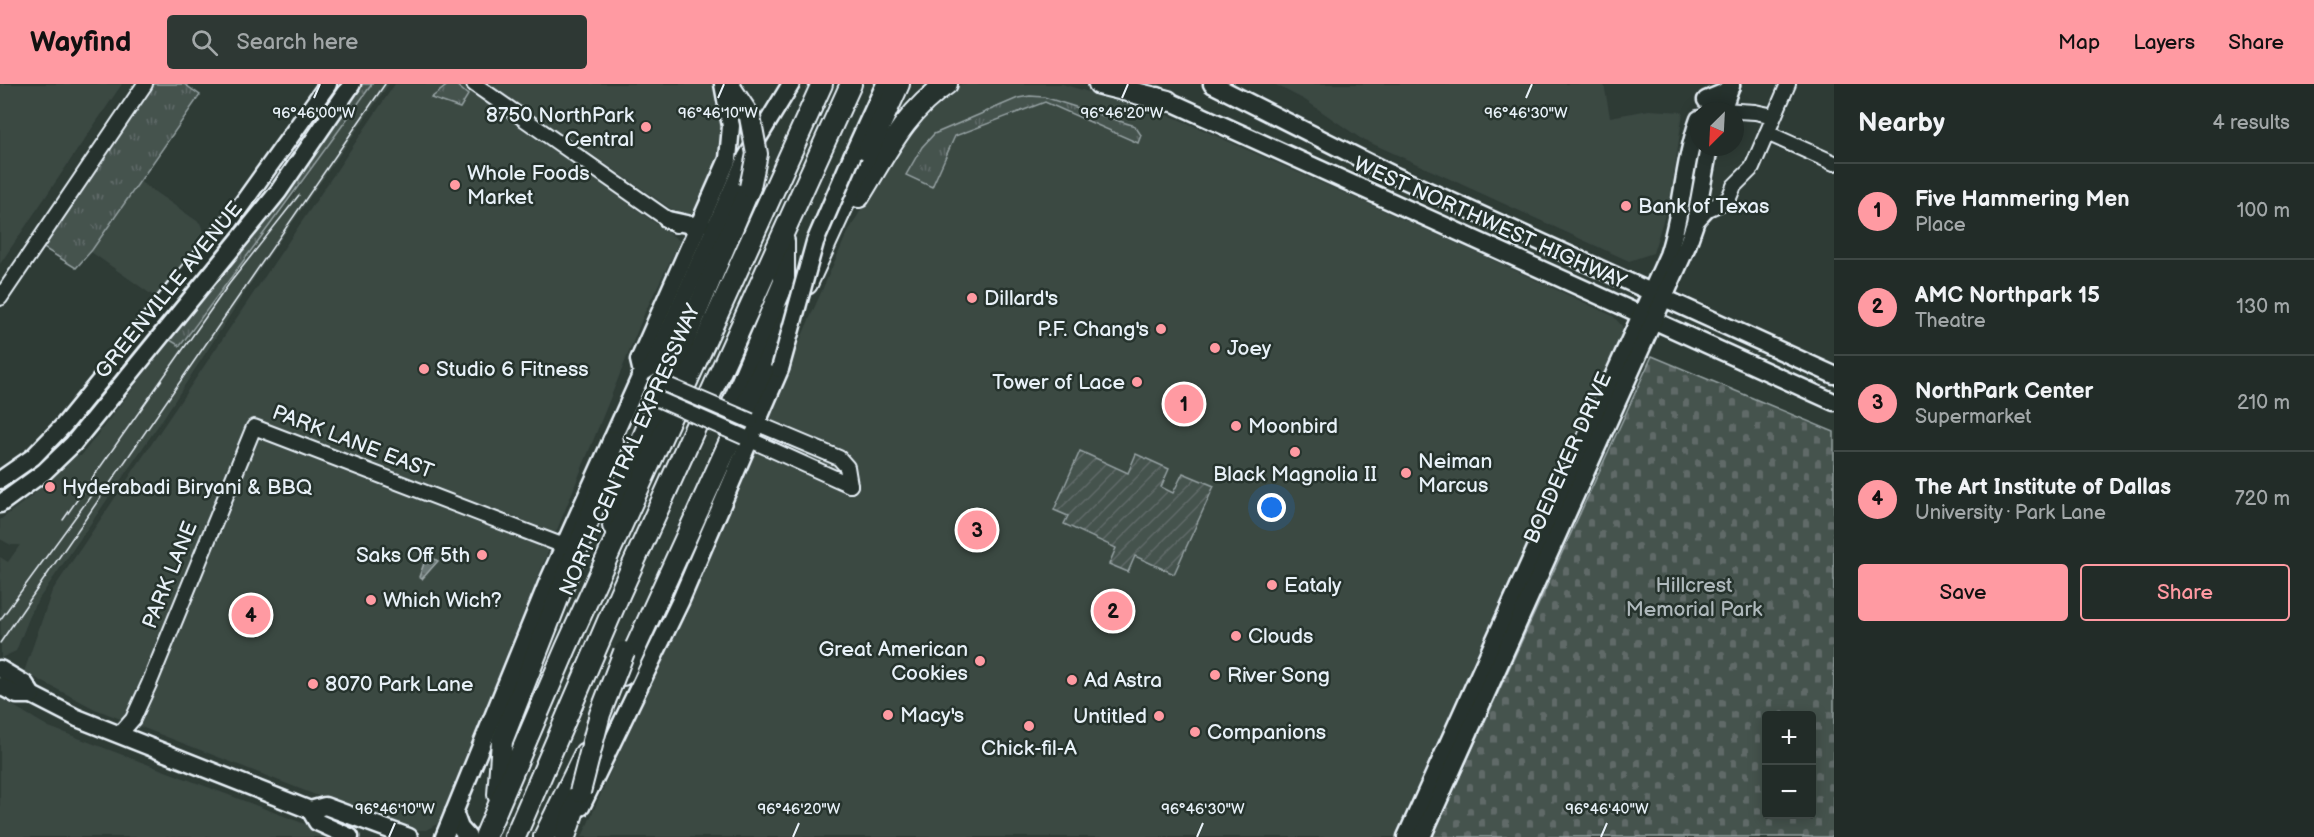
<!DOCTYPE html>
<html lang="en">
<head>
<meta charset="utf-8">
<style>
  body { margin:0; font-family:"Balsamiq Sans",sans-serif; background:#2e3834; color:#f1f3f6 }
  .controls { position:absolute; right:18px; bottom:18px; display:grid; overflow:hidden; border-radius:6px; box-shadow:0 3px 15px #0003 }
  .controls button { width:54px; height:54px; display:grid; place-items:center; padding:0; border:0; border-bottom:2px solid #3f4845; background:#222c28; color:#f1f3f6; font:30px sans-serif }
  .compass { position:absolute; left:1690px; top:18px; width:54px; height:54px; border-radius:50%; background:#222c28; box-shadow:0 3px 15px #0003; rotate:204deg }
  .you { position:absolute; left:1272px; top:424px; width:21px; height:21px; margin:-15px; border:4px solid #fff; border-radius:50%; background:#1a73e8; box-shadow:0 0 0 9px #1a73e833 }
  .badge { display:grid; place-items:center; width:39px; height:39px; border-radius:50%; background:#ff9aa2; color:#111; font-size:20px; font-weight:700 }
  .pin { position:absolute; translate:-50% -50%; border:3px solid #fff; box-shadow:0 2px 6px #0006 }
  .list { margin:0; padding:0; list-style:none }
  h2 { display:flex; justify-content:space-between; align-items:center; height:78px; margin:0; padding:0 24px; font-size:26px }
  h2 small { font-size:20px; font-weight:400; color:#a2a7a8 }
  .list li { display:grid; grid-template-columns:39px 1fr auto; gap:18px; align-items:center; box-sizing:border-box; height:96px; padding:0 24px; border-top:2px solid #3f4845 }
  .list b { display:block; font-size:22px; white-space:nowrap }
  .list p { margin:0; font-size:20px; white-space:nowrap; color:#a2a7a8 }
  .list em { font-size:20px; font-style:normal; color:#a2a7a8 }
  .actions { display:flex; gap:12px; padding:18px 24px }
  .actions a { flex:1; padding:14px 0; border:2px solid #ff9aa2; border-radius:6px; text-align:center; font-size:21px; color:#ff9aa2 }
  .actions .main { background:#ff9aa2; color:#111 }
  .icon { flex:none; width:33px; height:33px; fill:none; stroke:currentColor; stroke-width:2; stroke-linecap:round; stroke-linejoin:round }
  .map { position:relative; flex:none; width:1834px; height:753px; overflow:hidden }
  header { display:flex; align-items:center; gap:36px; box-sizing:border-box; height:84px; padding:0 30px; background:#ff9aa2; color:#111 }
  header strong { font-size:28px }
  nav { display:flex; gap:33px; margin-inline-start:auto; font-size:21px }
  .search { width:420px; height:54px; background:#2e3834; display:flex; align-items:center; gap:15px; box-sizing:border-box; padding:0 21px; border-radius:6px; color:#a2a7a8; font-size:22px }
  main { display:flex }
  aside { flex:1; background:#222c28 }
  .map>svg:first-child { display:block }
  .built { fill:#3b4843 }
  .grass { fill:url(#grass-tufts); stroke:#96a2a3; stroke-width:1.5 }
  .cemetery { fill:url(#cemetery-stones); stroke:#96a2a3; stroke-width:1.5; fill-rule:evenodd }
  .garden { fill:url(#garden-furrows); stroke:#96a2a3; stroke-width:1.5 }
  .water { fill:url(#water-waves); stroke:#9da8a9; stroke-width:1.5 }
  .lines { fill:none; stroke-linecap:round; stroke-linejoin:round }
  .minor-casing { stroke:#e8f1f8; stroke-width:18 }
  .major-casing { stroke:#e8f1f8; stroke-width:21 }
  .highway-casing { stroke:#e8f1f8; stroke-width:24 }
  .minor { stroke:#26332d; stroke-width:14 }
  .major { stroke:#26332d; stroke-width:16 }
  .highway { stroke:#26332d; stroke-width:20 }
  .tram { stroke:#e8f1f8; stroke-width:1.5 }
  .minor-bridge-casing { stroke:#e8f1f8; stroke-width:18; stroke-linecap:butt }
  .major-bridge-casing { stroke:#e8f1f8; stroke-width:21; stroke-linecap:butt }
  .highway-bridge-casing { stroke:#e8f1f8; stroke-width:24; stroke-linecap:butt }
  .minor-bridge { stroke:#26332d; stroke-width:14 }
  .major-bridge { stroke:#26332d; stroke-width:16 }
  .highway-bridge { stroke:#26332d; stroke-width:20 }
  .ticks { fill:none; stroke:#e8f1f8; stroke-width:2 }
  .poi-dot { fill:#ff9aa2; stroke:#26332d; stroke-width:2 }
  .labels { text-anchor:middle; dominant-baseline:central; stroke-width:5; stroke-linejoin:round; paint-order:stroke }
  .poi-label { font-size:21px; fill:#e8f1f8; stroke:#26332d; text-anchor:start }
  .street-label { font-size:21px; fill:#e8f1f8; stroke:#26332d }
  .park-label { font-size:21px; fill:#afb9bc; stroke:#26332d }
  .ticks-label { font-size:15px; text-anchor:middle; fill:#e8f1f8; stroke:#26332d; stroke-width:5; stroke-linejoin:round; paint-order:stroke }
</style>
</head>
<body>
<header>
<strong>Wayfind</strong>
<div class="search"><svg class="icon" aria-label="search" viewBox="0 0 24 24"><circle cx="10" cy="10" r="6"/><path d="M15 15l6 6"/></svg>Search here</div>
<nav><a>Map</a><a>Layers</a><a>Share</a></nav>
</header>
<main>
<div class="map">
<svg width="1834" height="753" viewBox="0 0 1834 753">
  <defs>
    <pattern id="grass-tufts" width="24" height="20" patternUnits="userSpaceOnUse" patternTransform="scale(1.5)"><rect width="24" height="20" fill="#45524e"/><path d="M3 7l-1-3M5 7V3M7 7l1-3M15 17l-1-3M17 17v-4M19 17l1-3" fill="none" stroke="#606b68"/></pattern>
    <pattern id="cemetery-stones" width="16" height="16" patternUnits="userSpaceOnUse" patternTransform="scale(1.5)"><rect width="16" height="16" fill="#45524e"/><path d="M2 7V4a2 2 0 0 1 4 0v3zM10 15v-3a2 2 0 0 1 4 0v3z" fill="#606b68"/></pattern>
    <pattern id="garden-furrows" width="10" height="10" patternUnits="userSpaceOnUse" patternTransform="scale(1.5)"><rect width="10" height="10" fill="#45524e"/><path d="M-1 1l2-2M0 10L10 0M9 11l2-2" fill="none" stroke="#606b68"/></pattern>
    <pattern id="water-waves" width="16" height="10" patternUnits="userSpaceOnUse" patternTransform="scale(1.5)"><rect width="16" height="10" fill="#6b7775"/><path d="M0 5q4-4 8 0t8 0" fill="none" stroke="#586060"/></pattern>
  </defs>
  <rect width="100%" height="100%" fill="#2e3b35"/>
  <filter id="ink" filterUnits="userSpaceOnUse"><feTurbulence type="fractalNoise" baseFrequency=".0167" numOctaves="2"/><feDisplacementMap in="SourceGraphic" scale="12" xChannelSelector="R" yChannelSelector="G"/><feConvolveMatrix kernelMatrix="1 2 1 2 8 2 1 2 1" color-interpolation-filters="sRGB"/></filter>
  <g filter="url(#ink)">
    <g class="built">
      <polygon points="0,0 122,0 0,180"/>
      <polygon points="372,0 389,0 262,182 166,330 34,522 16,567 1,574 0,473 8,478 20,461 11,461 0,455 0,436 33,411 74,371 81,372 170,256 181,262 256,158 292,114"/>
      <polygon points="395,0 465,0 680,157 645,228 446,721 437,740 426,746 416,746 331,717 95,625 24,588 52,507"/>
      <polygon points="489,0 713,0 724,33 720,85 700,132 691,136 680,131"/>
      <polygon points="962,0 1062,0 1176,34 1465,163 1613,232 1622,242 1622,256 1399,753 582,753 845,154 902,53 950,6"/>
      <polygon points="1274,0 1604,0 1610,33 1649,26 1683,28 1671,111 1653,169 1629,177 1360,54 1305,16"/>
      <polygon points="139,97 200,139 205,151 155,213 91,168"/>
      <polygon points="0,614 49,643 305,740 324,753 0,753"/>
    </g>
    <g class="grass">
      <polygon points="153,0 184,0 200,11 92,166 76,184 42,163"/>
      <path d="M360 0H372C309 89 245 175 180 262L170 256 276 123Z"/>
      <polygon points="449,0 455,0 468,11 460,24 431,14"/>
      <polygon points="1030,12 1044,13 1135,42 1141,51 1138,59 1045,18 955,52 932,103 906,91 922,63 934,50 1018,14"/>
    </g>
    <path class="cemetery" d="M1652 272 1834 348V753H1432ZM1766 632H1812V730H1766Z"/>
    <polygon class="garden" points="1080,367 1128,389 1136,370 1169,385 1161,403 1173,409 1183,389 1214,402 1174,490 1135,472 1128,488 1109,480 1116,464 1064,440 1068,432 1054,426"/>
    <polygon class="water" points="427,471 438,477 422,495 419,493"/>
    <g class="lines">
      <g class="minor-casing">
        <g id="minor">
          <polyline points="474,0 676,141"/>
          <polyline points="1722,26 1755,28 1774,32"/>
          <polyline points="1767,49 1834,79"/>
          <polyline points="1695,139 1708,125 1728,116 1734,102 1752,84 1788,0"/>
          <polyline points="0,214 145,0"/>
          <polyline points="751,337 839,374 847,383 850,401"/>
          <polyline points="744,353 850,401"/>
          <polyline points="119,651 133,635 149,600 254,343 564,462"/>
        </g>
      </g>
      <g class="major-casing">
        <g id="major">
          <polyline points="1212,0 1391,90 1834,291"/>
          <polyline points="1158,12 1834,318"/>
          <polyline points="1706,16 1723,9 1731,2"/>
          <polyline points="1722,27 1731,1"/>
          <polyline points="853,70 885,0"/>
          <polyline points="668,136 691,141 702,139"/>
          <polyline points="642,289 639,276 728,75 731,42 723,0"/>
          <polyline points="0,396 33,373 64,341 227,141 328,0"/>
          <polyline points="0,420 44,388 73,360 278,108 352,0"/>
          <polyline points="0,585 25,600 32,611 77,634 310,726 325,722 409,753"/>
          <polyline points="0,602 17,611 32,611"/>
          <polyline points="581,723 680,518 780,285"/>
          <polyline points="310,726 317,738 350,753"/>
          <polyline points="454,728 460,744 468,753"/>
          <polyline points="444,753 547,500 642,289 653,282 746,74 791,0"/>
          <path d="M1406 753 1668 171C1683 127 1683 79 1699 35"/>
          <polyline points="1422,753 1687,162 1695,139 1709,63"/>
        </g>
      </g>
      <g class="highway-casing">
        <g id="highway">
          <polyline points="728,0 750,33"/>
          <polyline points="1099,0 1168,17"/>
          <path d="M859 113C885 72 904 28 947 0"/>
          <polyline points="807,200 899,0"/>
          <polyline points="732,321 784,198 784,157"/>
          <polyline points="613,442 620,407 750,103"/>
          <polyline points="623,591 757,298 792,229"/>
          <polyline points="498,711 502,657 597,415 613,357"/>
          <polyline points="485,753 566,564 822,0"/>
          <polyline points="515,753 620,509 851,0"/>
          <polyline points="544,753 585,669"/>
          <polyline points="565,753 580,708"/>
        </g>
      </g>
      <use href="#minor" class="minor"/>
      <use href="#major" class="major"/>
      <use href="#highway" class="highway"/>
      <g class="tram">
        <polyline points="63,436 229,200 299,111"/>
        <polyline points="0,536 98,402"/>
        <polyline points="0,559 385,0"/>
      </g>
      <g class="minor-bridge-casing">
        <g id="minor-bridge">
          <polyline points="658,297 751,337"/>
          <polyline points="651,312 744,353"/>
        </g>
      </g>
      <g class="major-bridge-casing">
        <polyline id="major-bridge" points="780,285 815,158 853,70"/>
      </g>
      <g class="highway-bridge-casing">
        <g id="highway-bridge">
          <polyline points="750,33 757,70 750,103"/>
          <polyline points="580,708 600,630 624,568"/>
        </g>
      </g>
      <use href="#minor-bridge" class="minor-bridge"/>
      <use href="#major-bridge" class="major-bridge"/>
      <use href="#highway-bridge" class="highway-bridge"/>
    </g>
  </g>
  <path class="ticks" d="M314 14 320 0M718 14 724 0M1122 14 1128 0M1526 14 1532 0M389 753 395 739M793 753 799 739M1197 753 1203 739M1601 753 1607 739"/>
  <g class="poi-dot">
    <circle cx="646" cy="43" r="6"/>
    <circle cx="455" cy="101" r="6"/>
    <circle cx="1626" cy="122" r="6"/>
    <circle cx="972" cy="214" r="6"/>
    <circle cx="1161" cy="245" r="6"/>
    <circle cx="1215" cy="264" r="6"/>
    <circle cx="424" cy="285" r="6"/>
    <circle cx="1137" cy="298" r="6"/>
    <circle cx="1236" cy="342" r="6"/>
    <circle cx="1295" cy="368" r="6"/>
    <circle cx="1406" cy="389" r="6"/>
    <circle cx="50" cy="403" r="6"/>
    <circle cx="482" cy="471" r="6"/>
    <circle cx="1272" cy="501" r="6"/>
    <circle cx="371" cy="516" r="6"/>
    <circle cx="1236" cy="552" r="6"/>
    <circle cx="980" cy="577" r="6"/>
    <circle cx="1215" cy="591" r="6"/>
    <circle cx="1072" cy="596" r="6"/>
    <circle cx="313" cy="600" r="6"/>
    <circle cx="888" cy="631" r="6"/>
    <circle cx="1159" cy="632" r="6"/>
    <circle cx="1029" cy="642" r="6"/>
    <circle cx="1195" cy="648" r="6"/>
  </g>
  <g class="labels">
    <g class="poi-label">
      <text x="634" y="31" text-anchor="end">8750 NorthPark<tspan x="634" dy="24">Central</tspan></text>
      <text x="467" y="89">Whole Foods<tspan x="467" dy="24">Market</tspan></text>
      <text x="1638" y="122">Bank of Texas</text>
      <text x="984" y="214">Dillard's</text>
      <text x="1149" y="245" text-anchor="end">P.F. Chang's</text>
      <text x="1227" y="264">Joey</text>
      <text x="436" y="285">Studio 6 Fitness</text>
      <text x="1125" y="298" text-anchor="end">Tower of Lace</text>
      <text x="1248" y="342">Moonbird</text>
      <text x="1418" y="377">Neiman<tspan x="1418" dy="24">Marcus</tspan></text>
      <text x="1295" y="390" text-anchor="middle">Black Magnolia II</text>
      <text x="62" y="403">Hyderabadi Biryani &amp; BBQ</text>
      <text x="470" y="471" text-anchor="end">Saks Off 5th</text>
      <text x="1284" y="501">Eataly</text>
      <text x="383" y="516">Which Wich?</text>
      <text x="1248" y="552">Clouds</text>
      <text x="968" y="565" text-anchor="end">Great American<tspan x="968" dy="24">Cookies</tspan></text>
      <text x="1227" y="591">River Song</text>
      <text x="1084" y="596">Ad Astra</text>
      <text x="325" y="600">8070 Park Lane</text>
      <text x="900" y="631">Macy's</text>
      <text x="1147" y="632" text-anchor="end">Untitled</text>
      <text x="1207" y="648">Companions</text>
      <text x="1029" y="664" text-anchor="middle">Chick-fil-A</text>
    </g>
    <g class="street-label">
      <text transform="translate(1490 139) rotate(24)">WEST NORTHWEST HIGHWAY</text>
      <text transform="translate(169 206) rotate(-51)">GREENVILLE AVENUE</text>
      <text transform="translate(353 358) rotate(21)">PARK LANE EAST</text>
      <text transform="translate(630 366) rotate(-66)">NORTH CENTRAL EXPRESSWAY</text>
      <text transform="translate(1568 374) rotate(-66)">BOEDEKER DRIVE</text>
      <text transform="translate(170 491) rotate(-68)">PARK LANE</text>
    </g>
    <g class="park-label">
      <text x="1694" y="501">Hillcrest<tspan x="1694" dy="24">Memorial Park</tspan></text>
    </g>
  </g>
  <g class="ticks-label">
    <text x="314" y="34">96°46'00"W</text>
    <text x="718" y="34">96°46'10"W</text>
    <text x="1122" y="34">96°46'20"W</text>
    <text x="1526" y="34">96°46'30"W</text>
    <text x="395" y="730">96°46'10"W</text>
    <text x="799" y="730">96°46'20"W</text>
    <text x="1203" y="730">96°46'30"W</text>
    <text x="1607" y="730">96°46'40"W</text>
  </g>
</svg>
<div class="controls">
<button>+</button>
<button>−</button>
</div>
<svg class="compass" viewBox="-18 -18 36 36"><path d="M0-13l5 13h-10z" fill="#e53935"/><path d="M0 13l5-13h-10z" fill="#a2a7a8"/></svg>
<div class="you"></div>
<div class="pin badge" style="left:1184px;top:320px">1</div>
<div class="pin badge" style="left:1113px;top:527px">2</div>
<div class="pin badge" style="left:977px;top:446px">3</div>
<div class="pin badge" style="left:251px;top:531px">4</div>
</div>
<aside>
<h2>Nearby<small>4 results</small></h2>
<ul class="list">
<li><span class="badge">1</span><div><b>Five Hammering Men</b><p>Place</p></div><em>100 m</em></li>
<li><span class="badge">2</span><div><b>AMC Northpark 15</b><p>Theatre</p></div><em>130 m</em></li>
<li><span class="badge">3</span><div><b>NorthPark Center</b><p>Supermarket</p></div><em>210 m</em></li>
<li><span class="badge">4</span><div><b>The Art Institute of Dallas</b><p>University · Park Lane</p></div><em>720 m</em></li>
</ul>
<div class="actions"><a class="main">Save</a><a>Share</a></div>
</aside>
</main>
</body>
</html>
